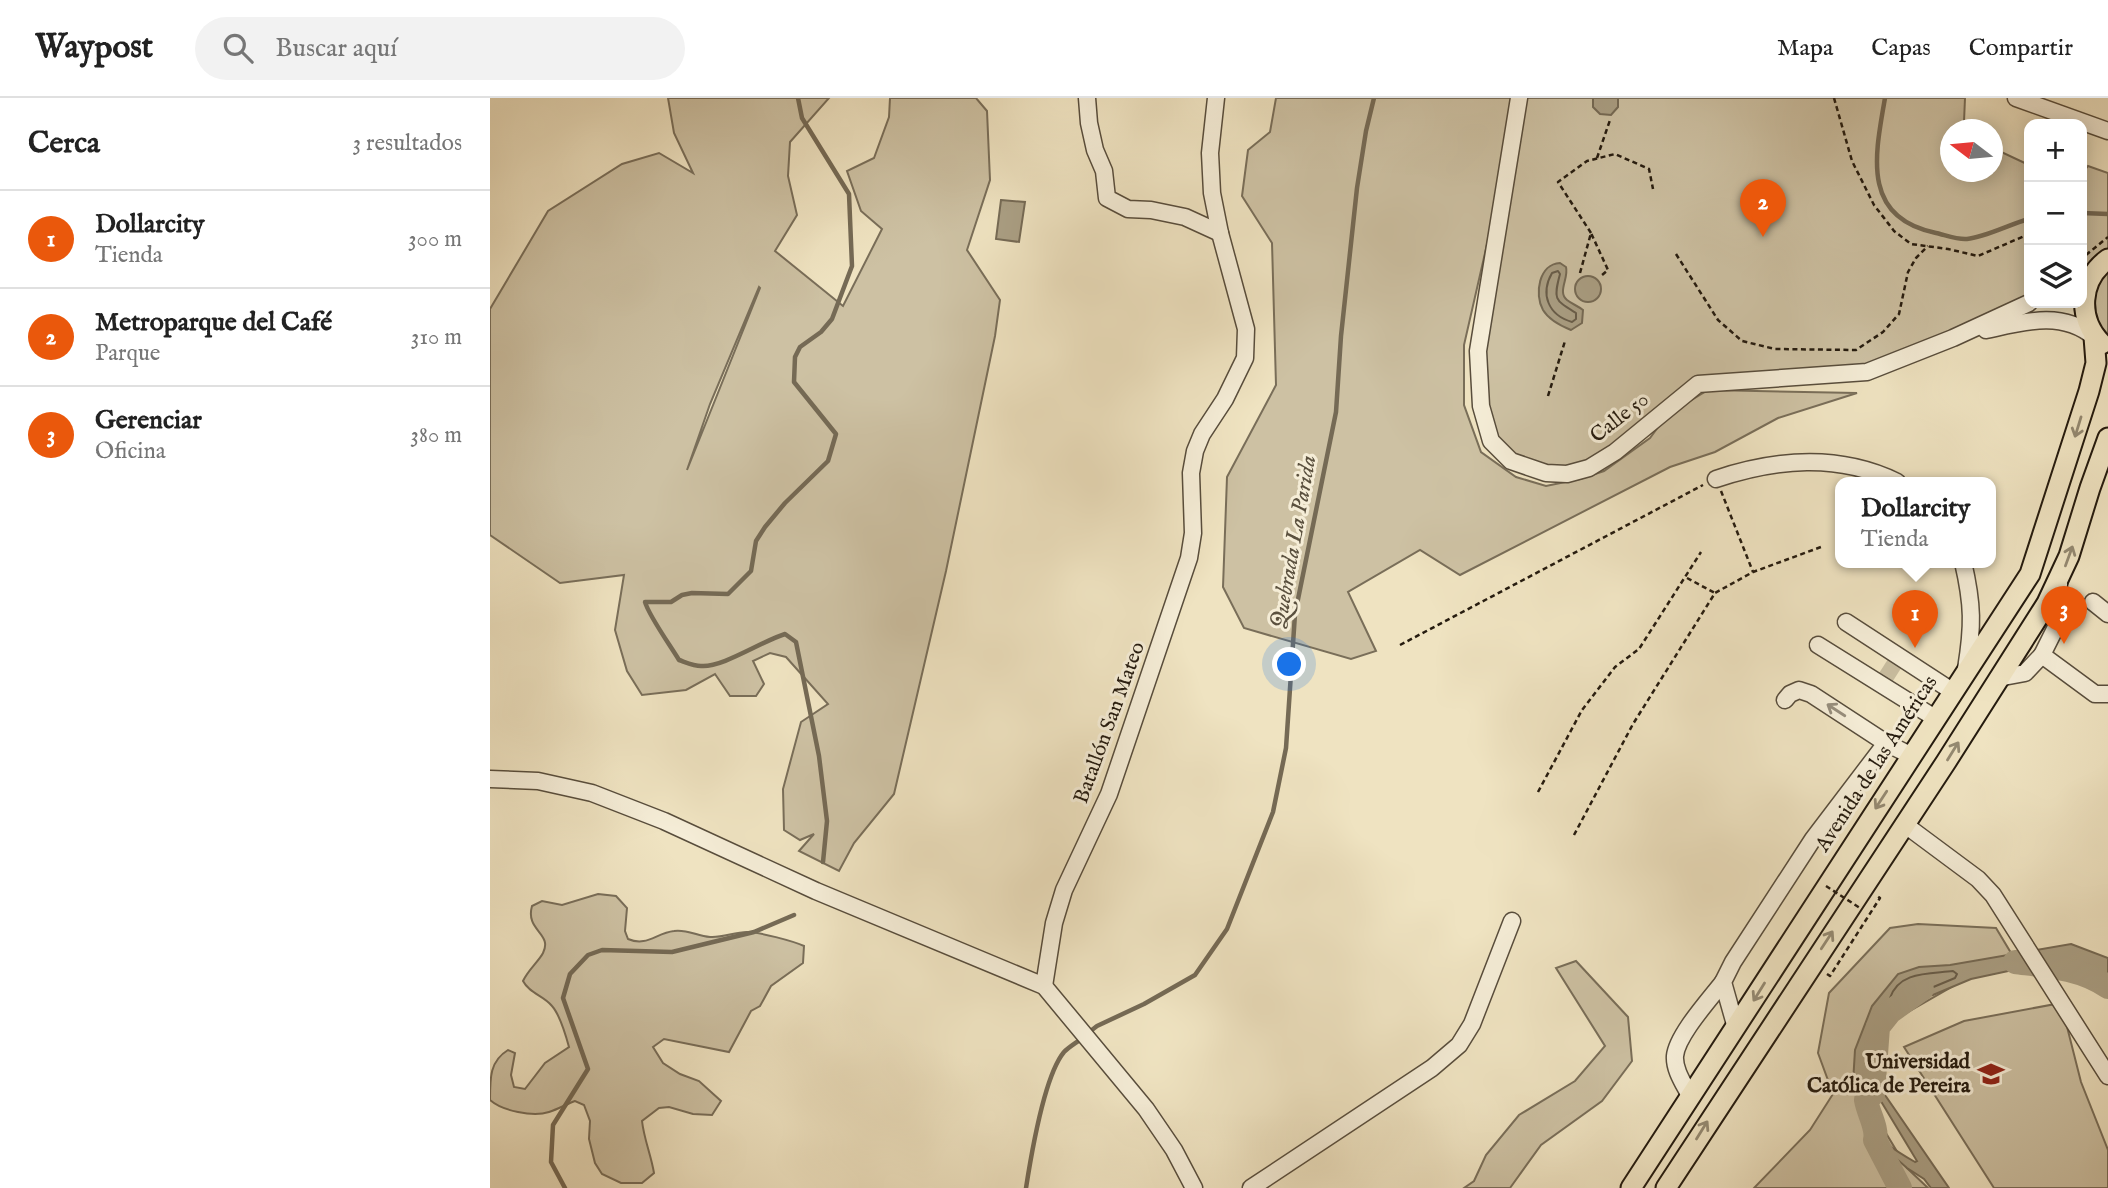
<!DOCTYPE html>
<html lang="es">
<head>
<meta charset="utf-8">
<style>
  body { margin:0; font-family:"IM FELL English",serif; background:#f2f2f2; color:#222 }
  .controls { position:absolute; right:21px; top:21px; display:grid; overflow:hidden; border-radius:14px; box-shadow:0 4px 18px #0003 }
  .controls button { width:63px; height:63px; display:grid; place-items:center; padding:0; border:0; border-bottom:2px solid #e0e0e0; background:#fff; color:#222; font:35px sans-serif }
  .compass { position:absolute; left:1450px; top:21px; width:63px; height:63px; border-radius:50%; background:#fff; box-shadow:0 4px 18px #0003; rotate:286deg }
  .you { position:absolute; left:800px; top:567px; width:24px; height:24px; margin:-18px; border:5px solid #fff; border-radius:50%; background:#1a73e8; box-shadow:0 0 0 10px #1a73e833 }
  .badge { display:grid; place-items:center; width:46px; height:46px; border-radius:50%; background:#ea580c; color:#fff; font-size:23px; font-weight:700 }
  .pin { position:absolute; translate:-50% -58px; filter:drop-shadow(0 2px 4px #0008) }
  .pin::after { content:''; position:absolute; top:37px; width:24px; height:21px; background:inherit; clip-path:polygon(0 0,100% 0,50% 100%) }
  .popup { position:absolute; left:1345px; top:379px; width:161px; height:91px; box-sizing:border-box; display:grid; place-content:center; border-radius:14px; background:#fff; filter:drop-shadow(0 2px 5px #0005); font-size:23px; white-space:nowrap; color:#767676 }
  .popup b { font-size:26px; color:#222 }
  .popup::after { content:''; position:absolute; left:50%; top:100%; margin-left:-14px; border:14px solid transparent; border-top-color:#fff }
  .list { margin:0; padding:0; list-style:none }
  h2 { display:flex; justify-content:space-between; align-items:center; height:91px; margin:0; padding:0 28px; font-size:30px }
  h2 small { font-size:23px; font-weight:400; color:#767676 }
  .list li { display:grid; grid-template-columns:46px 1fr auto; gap:21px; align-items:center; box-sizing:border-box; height:98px; padding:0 28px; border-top:2px solid #e0e0e0 }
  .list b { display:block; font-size:26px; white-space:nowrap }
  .list p { margin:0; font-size:23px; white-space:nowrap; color:#767676 }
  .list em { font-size:23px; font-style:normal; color:#767676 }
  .icon { flex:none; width:38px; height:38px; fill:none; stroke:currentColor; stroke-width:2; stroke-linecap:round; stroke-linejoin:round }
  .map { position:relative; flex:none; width:1618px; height:1090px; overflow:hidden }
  header { display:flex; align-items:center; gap:42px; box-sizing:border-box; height:98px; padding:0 35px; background:#fff; border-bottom:2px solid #e0e0e0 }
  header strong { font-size:33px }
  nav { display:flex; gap:38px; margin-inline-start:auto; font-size:24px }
  .search { width:490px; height:63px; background:#f2f2f2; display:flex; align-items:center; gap:18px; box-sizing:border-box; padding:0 24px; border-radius:38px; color:#767676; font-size:26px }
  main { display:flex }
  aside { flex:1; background:#fff }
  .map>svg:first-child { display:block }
  .green { fill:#cdc1a3; stroke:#796e59; stroke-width:2; fill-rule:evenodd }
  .water { fill:#aa9f84; stroke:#756a55; stroke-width:2; fill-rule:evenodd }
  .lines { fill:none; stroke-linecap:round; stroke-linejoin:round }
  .shore { stroke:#685d4a; stroke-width:2 }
  .stream { stroke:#756a55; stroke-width:4.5 }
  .river { stroke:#aa9f84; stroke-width:24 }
  .minor-tunnel { stroke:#c7bb9d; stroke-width:16; stroke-dasharray:16 8; stroke-linecap:butt }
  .minor-casing { stroke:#584d3c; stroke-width:19 }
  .major-casing { stroke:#251b0f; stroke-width:23 }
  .path { stroke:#251b0f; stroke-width:2.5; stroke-dasharray:5 3.5; stroke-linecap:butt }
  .minor { stroke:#f5edd7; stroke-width:16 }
  .major { stroke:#efe3c1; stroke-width:19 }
  .path-bridge { stroke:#251b0f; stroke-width:2.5; stroke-dasharray:5 3.5; stroke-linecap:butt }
  .oneway { stroke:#948971 }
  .oneway2 { stroke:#978e7d }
  .labels { text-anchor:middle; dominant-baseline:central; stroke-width:6; stroke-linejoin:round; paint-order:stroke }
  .street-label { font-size:21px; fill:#251b0f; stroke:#f5edd7 }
  .poi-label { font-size:21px; font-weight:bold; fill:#251b0f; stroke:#f5edd7; text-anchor:end }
  .water-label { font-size:23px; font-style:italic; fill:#5a503e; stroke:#f5edd7 }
</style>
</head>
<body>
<header>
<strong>Waypost</strong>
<div class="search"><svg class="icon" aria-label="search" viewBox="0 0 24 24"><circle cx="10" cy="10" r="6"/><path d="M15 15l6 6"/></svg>Buscar aquí</div>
<nav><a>Mapa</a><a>Capas</a><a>Compartir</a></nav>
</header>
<main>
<aside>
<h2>Cerca<small>3 resultados</small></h2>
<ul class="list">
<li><span class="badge">1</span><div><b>Dollarcity</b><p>Tienda</p></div><em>300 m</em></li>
<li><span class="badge">2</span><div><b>Metroparque del Café</b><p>Parque</p></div><em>310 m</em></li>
<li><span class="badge">3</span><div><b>Gerenciar</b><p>Oficina</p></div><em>380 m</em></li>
</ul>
</aside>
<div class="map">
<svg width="1618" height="1090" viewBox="0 0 1618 1090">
  <rect width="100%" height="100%" fill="#efe3c1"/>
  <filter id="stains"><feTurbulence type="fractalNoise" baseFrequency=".00286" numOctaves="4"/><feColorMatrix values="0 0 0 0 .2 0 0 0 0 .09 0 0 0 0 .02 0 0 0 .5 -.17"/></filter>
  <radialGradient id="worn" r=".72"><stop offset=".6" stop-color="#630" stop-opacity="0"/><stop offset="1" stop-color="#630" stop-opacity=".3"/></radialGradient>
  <g class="green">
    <path d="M178 0H339L300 44 298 78 307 117 285 153 353 208 392 131 371 113 357 73 384 60 399 19 400 0H486L497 13 500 82 477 152 510 202 505 238 456 473 404 696 364 745 349 773 309 753 324 736 310 742 294 732 293 691 311 624 338 606 296 559 280 555 263 563 274 586 266 598H240L225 576 196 592 152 597 137 573 125 532 134 477 70 485 0 437V211L58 113 132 66 169 55 203 75 184 35ZM269 189 270 190 197 372 220 306Z"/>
    <polygon points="786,0 1023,0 998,142 974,247 974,307 991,354 1026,379 1056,388 1090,381 1114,373 1160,340 1177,317 1218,292 1367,295 1288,320 1225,354 1180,369 970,477 930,452 858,494 886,553 861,561 754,530 733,489 737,379 786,287 782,145 752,98 758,52 780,34"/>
    <polygon points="1029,0 1475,0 1474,24 1482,31 1461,32 1461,74 1503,74 1503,50 1539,67 1539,205 1377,274 1208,286 1173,314 1077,376 1021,363 991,308 988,253"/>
    <polygon points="1598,68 1618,75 1618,251 1592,180 1592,75"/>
    <path d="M108 796 126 798 137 810 135 833 138 841C157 849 166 835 184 833 197 831 207 838 220 839 233 840 244 834 257 834 269 834 303 843 314 848L313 865 281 888 270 908 261 913 239 954 174 941 163 949 173 965 190 976 209 983 231 1003 222 1017 203 1016 179 1009 169 1010 152 1023C154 1041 161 1057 164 1075L152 1085H131L112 1076 105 1065 99 1041 100 1023 94 1007 85 1003C77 1006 68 1011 59 1014 43 1019 12 1013 0 1002 0 979 0 963 18 952L25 955 21 977 24 989 35 991 55 965 79 949C76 938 70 917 62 908 53 897 40 896 33 883 38 872 49 863 53 855 63 835 35 833 42 808L52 803 72 807Z"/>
    <polygon points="1428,826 1506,830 1521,855 1369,942 1376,1002 1417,1070 1438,1090 1264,1090 1320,1032 1343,996 1328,955 1339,895 1400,830"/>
    <polygon points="1086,863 1138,919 1142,963 1112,1003 1051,1047 1020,1090 974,1090 984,1083 996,1057 1029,1017 1085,983 1115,948 1066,870"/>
    <polygon points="1571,905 1591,984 1618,1052 1618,1090 1504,1090 1414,949 1474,923"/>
  </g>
  <g class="water">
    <polygon points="1103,0 1128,0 1128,9 1121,17 1110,16 1103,9"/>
    <polygon points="511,102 535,104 529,144 506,141"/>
    <path d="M1070 165 1076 169C1079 180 1067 194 1077 202 1082 206 1088 208 1093 212L1092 225 1081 232C1071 228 1059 222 1053 212 1044 196 1049 166 1070 165Z"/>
    <circle cx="1098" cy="191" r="13"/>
    <path d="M1581 846 1618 860V889L1575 861 1481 881 1443 897 1421 899 1400 914 1388 929 1384 981 1459 1090H1441L1434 1081 1417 1070 1385 1042 1370 1016 1363 985 1365 952 1382 908 1408 876 1429 869 1460 867ZM1380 995 1389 1000 1427 1063 1425 1064C1404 1052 1390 1044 1381 1022 1377 1012 1375 1005 1380 995Z"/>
  </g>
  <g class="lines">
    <g class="shore">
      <path d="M1068 173 1070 176C1063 202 1065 202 1086 215V221L1082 224C1058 217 1050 196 1062 175Z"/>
      <path d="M1463 873 1467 876 1465 880 1441 890 1419 893 1404 902 1400 900C1409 873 1439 876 1463 873Z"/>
    </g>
    <g class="stream">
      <path d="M308 0 312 20 359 96 362 168 342 221 331 234 310 249 305 259 304 284 346 336 338 363 295 405 275 429 266 443 261 473 238 496 202 495 192 497 181 504H155C159 518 180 547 189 562 195 564 204 568 211 568 232 570 272 543 295 536L306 544 329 658 337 723 333 764"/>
      <path d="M1395 0C1385 57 1371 120 1446 135 1455 137 1468 142 1477 141 1496 139 1520 126 1539 121"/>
      <polyline points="1592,115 1618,116"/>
      <polyline points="598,935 607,928 654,906 705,877 737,831 783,714 796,650 805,516 846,314 851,238 867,90 876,33 884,0"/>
      <polyline points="75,1090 61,1064 63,1027 98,971 73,900 80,876 98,857 112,852 182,854 264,834 304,817"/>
      <path d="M536 1090C541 1058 554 978 574 954 579 949 586 945 591 941"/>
    </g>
    <g class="river">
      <path d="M1525 864C1557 868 1591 870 1618 889"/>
      <path d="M1410 1090 1385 1042C1388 1030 1378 1015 1376 1002L1383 996 1388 929 1400 914 1432 891"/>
    </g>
    <polyline class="minor-tunnel" points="1396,579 1405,565"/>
    <g class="minor-casing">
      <g id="minor">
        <polyline points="597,0 599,25 605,52 614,73 617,100 638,111 661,112 695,119 730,135"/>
        <polyline points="1029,0 988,253 991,308 1001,343 1021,363 1056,375 1077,376 1099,370 1125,354 1208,286 1377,274 1463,240 1539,205"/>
        <polyline points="1526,0 1618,33"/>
        <path d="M1496 232C1533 224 1572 212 1604 239"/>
        <path d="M1226 381C1286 361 1348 355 1407 384"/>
        <path d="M1473 464C1483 507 1483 528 1476 571"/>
        <polyline points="1603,504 1618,516"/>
        <polyline points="1356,524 1462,593"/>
        <polyline points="1328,547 1445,620"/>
        <polyline points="1552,557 1605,596 1618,596"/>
        <polyline points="1508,580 1535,575 1552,557 1566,529 1569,486"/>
        <polyline points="1295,602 1300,596 1309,592 1321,596 1396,645"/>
        <polyline points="0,681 48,683 102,695 174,723 326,793 554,888 656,1011 684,1052 704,1090"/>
        <polyline points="1414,726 1488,781 1503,797 1618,978"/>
        <polyline points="554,888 564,825 574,792 619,696 699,460 703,435 701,375 705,353 712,336 735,301 755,260 756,231 730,135 722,95 720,55 726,0"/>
        <polyline points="1246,930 1233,884 1243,864 1323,741 1396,645 1420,657"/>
        <path d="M1200 998C1194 986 1184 972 1185 958 1187 937 1220 901 1233 884"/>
        <polyline points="761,1090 942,970 969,947 982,926 1022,823"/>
      </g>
    </g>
    <g class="major-casing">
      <g id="major">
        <path d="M1612 246C1587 221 1589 182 1618 161"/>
        <polyline points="1141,1090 1540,476 1599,293 1606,265 1604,239"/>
        <polyline points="1176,1090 1456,664 1557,505 1579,458 1600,390 1618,340"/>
      </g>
    </g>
    <g class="path">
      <polyline points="1344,0 1362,63 1384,107 1404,133 1421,146 1458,151 1488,158 1539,136"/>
      <polyline points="1107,60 1120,22"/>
      <polyline points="1592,118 1597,115"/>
      <polyline points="1101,135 1068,84 1097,63 1125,56 1159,71 1163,91"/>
      <polyline points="1186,156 1228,222 1252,243 1285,251 1366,252 1393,234 1409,216 1418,174 1426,160 1438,148"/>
      <polyline points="1596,157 1618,139"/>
      <polyline points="1090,175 1101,135 1118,172 1111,178"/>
      <polyline points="1058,298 1075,243"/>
      <polyline points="1231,393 1263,474"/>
      <polyline points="1197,480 1225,495"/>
      <polyline points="910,547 1213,387"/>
      <polyline points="1048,694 1092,612 1125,569 1149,551 1211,454"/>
      <polyline points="1084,737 1143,626 1225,495 1263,474 1331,449"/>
      <polyline points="1337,876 1340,878 1390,800 1386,797"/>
    </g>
    <use href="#minor" class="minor"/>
    <use href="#major" class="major"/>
    <polyline class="path-bridge" points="1336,788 1370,810"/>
  </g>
  <defs><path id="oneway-shaft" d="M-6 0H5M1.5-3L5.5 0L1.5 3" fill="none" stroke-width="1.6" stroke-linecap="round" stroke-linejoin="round" transform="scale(1.75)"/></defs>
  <g class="oneway">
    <use href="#oneway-shaft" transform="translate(1588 329) rotate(107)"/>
    <use href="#oneway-shaft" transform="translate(1579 458) rotate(-70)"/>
    <use href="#oneway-shaft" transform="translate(1463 653) rotate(-58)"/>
    <use href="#oneway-shaft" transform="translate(1391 702) rotate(123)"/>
    <use href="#oneway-shaft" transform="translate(1337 842) rotate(-57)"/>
    <use href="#oneway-shaft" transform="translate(1269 894) rotate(122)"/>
    <use href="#oneway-shaft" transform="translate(1212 1032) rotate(-58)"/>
  </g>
  <use class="oneway2" href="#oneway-shaft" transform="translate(1346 612) rotate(-147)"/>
  <defs>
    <g id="university-bare" transform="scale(2.1)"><path d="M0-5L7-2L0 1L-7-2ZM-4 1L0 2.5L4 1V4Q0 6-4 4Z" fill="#8f2418" stroke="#f5edd7" stroke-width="2.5" paint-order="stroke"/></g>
  </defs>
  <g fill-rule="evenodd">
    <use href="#university-bare" x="1501" y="976"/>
  </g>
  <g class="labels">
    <g class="street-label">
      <text transform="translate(1130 320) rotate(-38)">Calle 50</text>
      <text transform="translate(620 625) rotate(-70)">Batallón San Mateo</text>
      <text transform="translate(1387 666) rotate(-57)">Avenida de las Américas</text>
    </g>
    <g class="poi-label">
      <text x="1480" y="964">Universidad<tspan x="1480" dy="24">Católica de Pereira</tspan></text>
    </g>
    <g class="water-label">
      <text transform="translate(804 444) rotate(-80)">Quebrada La Parida</text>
    </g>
  </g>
  <rect width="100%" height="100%" filter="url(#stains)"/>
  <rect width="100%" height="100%" fill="url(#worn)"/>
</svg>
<div class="controls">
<button>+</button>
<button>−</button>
<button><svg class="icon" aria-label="layers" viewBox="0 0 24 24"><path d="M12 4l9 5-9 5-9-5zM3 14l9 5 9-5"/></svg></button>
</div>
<svg class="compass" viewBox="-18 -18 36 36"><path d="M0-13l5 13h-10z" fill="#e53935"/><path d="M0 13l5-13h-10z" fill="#767676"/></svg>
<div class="you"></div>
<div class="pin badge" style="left:1425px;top:550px">1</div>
<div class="popup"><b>Dollarcity</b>Tienda</div>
<div class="pin badge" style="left:1273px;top:139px">2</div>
<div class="pin badge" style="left:1574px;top:546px">3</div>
</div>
</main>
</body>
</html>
